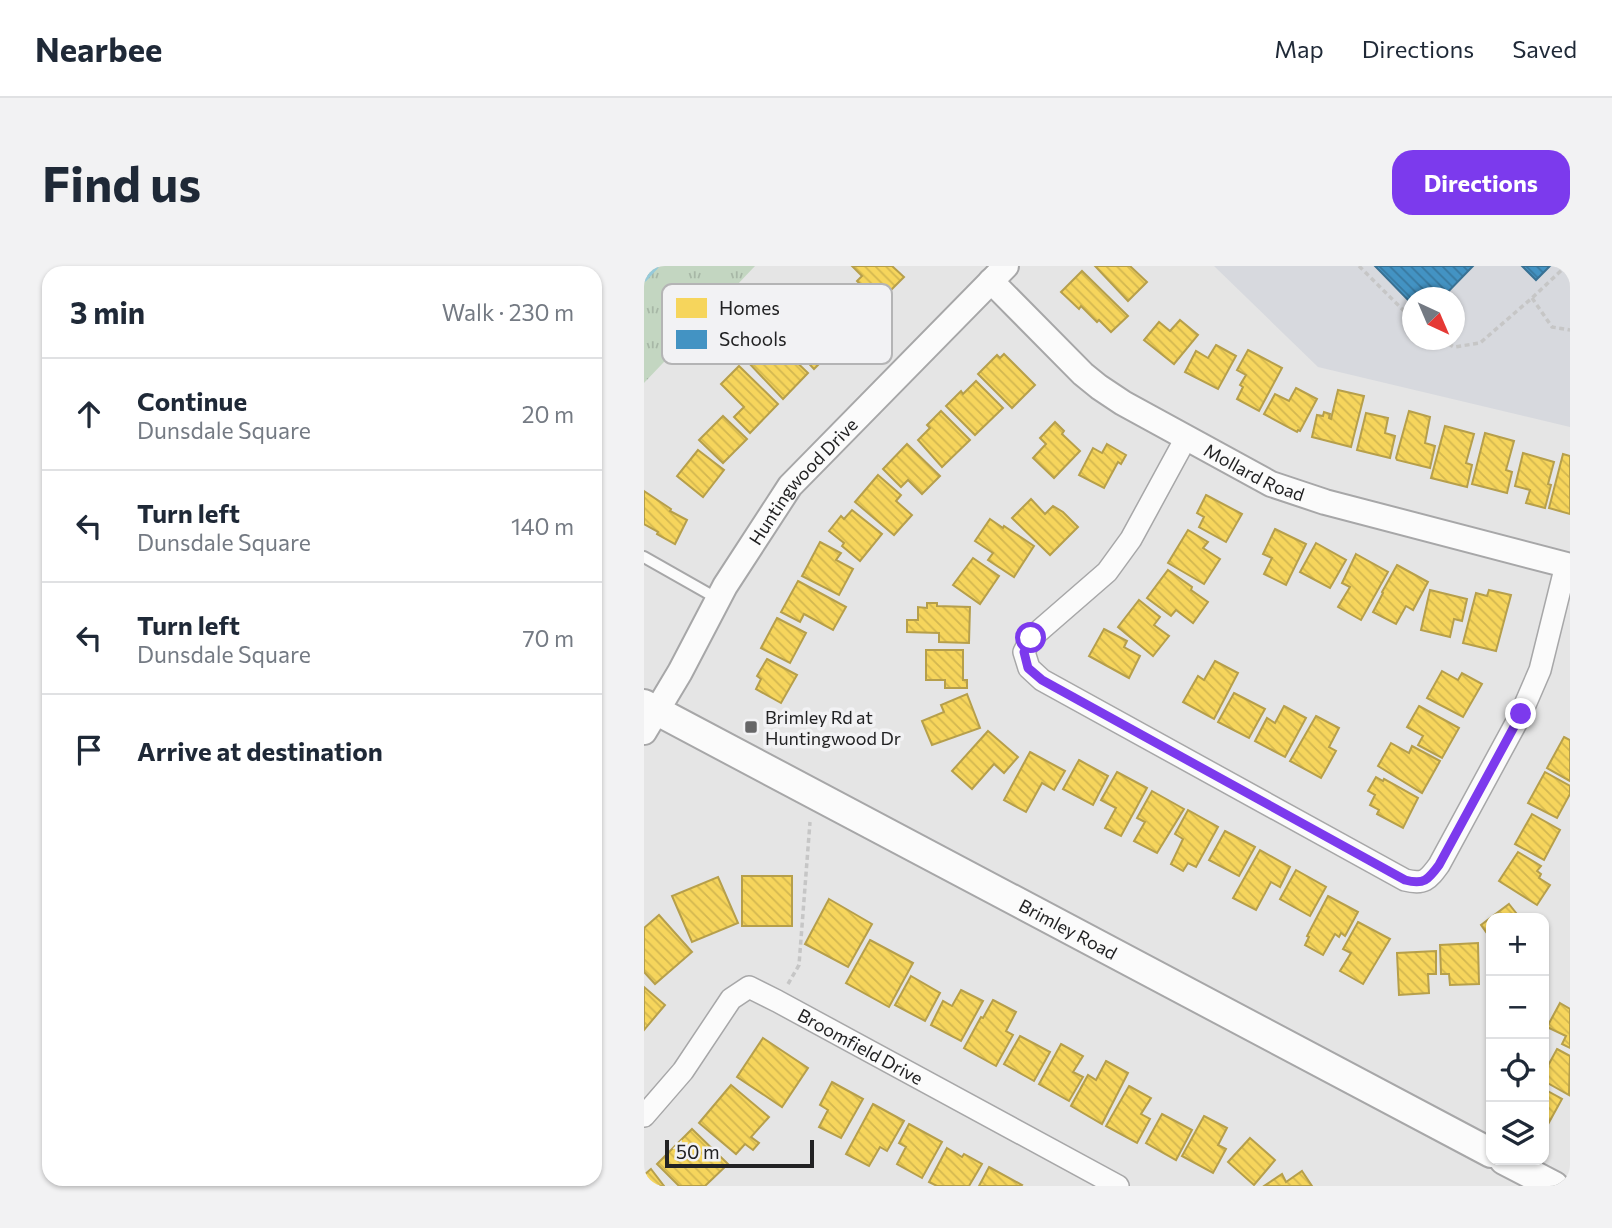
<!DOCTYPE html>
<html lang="en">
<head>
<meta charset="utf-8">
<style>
  body { margin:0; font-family:Commissioner,sans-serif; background:#f2f2f3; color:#1f2937 }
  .controls { position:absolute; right:21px; bottom:21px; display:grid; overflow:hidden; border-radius:14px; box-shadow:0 2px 5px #0004 }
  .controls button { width:63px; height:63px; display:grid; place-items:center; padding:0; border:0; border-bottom:2px solid #e0e1e3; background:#fff; color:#1f2937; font:35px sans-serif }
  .compass { position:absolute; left:758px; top:21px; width:63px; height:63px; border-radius:50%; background:#fff; box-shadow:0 2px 5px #0004; rotate:136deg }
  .scale { position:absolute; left:21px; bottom:18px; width:149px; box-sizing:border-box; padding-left:7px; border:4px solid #222223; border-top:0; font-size:19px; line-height:24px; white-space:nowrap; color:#222223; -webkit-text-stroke:5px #f2f2f4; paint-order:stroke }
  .stop { position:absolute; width:21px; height:21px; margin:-16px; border:5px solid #7c3aed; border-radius:50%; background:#fff }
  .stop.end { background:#7c3aed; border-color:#fff; box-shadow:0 2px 7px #0008 }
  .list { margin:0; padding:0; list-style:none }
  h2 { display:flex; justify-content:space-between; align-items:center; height:91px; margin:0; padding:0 28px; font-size:30px }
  h2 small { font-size:23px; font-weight:400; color:#747a83 }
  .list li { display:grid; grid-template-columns:46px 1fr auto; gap:21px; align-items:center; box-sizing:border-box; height:112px; padding:0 28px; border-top:2px solid #e0e1e3 }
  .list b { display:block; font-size:26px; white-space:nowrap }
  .list p { margin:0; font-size:23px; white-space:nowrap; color:#747a83 }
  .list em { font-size:23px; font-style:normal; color:#747a83 }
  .icon { flex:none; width:38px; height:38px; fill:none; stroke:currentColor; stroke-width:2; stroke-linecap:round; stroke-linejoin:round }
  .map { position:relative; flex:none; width:926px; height:920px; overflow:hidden; border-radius:21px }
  header { display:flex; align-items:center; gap:42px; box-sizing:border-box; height:98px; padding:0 35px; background:#fff; border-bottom:2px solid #e0e1e3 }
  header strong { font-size:33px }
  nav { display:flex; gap:38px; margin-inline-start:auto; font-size:24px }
  .intro { display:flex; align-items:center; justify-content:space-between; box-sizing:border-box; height:168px; padding:0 42px }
  h1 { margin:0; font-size:49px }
  .button { padding:18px 32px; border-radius:21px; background:#7c3aed; color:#fff; font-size:24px; font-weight:700 }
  main { display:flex; gap:42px; padding:0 42px }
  aside { flex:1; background:#fff; border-radius:21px; box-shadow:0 2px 5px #0004 }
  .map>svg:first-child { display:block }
  .built { fill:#d7d9de; fill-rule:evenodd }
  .grass { fill:url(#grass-tufts) }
  .homes { fill:url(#homes-back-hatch); stroke:#b69f4b; stroke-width:2 }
  .schools { fill:url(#schools-back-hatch); stroke:#397193; stroke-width:2 }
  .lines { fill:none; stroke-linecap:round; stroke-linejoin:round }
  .stream { stroke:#96cada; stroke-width:6 }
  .service-casing { stroke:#a7a7a8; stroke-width:14 }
  .minor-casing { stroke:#a7a7a8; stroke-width:24 }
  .tertiary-casing { stroke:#a7a7a8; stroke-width:28 }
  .secondary-casing { stroke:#a7a7a8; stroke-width:32 }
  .path { stroke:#c6c6c6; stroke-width:3.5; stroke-dasharray:5 3.5; stroke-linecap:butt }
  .service { stroke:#fbfbfb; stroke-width:10 }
  .minor { stroke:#fbfbfb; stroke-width:21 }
  .tertiary { stroke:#fbfbfb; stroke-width:24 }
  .secondary { stroke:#fbfbfb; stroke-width:28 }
  .route { stroke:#7c3aed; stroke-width:9 }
  .poi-dot { fill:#666667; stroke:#f2f2f4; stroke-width:2.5 }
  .labels { text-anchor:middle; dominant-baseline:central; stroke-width:7; stroke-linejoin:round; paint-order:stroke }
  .street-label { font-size:18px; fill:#222223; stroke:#f2f2f4 }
  .poi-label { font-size:18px; fill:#222223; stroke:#f2f2f4; text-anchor:start }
  .key { fill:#f2f2f4; stroke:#b4b4b5; stroke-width:2 }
  .key-label { font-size:19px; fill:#222223 }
</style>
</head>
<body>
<header>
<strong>Nearbee</strong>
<nav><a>Map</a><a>Directions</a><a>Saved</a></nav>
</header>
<div class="intro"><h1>Find us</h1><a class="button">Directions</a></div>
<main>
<aside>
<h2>3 min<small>Walk · 230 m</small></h2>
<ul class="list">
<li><svg class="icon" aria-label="ahead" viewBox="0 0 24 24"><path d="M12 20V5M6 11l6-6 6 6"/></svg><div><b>Continue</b><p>Dunsdale Square</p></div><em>20 m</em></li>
<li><svg class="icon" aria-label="left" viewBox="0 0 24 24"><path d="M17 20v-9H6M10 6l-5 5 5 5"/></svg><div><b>Turn left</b><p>Dunsdale Square</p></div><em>140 m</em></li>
<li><svg class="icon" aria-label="left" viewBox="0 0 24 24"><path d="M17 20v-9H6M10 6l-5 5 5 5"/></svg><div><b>Turn left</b><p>Dunsdale Square</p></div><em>70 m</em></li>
<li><svg class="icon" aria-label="arrive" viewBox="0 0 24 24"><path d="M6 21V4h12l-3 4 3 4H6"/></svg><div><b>Arrive at destination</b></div></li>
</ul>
</aside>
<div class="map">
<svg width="926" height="920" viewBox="0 0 926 920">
  <defs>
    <pattern id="grass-tufts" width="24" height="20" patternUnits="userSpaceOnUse" patternTransform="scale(1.75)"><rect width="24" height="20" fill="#c3d6c1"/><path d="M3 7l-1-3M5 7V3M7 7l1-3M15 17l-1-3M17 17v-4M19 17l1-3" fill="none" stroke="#a7b7a6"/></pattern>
    <pattern id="homes-back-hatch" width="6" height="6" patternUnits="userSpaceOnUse" patternTransform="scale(1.75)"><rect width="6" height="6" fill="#f6d55c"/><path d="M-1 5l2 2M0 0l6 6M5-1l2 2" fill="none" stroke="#d3b750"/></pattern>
    <pattern id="schools-back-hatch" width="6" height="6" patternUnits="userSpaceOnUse" patternTransform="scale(1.75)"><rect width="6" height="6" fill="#4393c3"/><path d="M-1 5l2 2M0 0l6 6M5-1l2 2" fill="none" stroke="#38789e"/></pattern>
  </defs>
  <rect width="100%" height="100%" fill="#e5e5e5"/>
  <path class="built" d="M570 0H926V161L674 101ZM768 32H810V74H768Z"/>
  <polygon class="grass" points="0,0 111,0 0,117"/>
  <g class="homes">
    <polygon points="208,0 248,0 260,11 234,37 213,15 218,10"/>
    <polygon points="451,0 486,0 503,16 484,35"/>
    <polygon points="438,5 484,50 467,66 455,54 453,56 437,40 435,43 417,26"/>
    <polygon points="167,47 194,73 176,91 179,94 170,103 155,87 160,82 146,68"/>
    <polygon points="536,54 554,69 530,98 500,74 515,56 526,65"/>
    <polygon points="122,76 137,91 142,86 164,107 139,133 103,95"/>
    <polygon points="572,79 592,90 574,123 541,106 552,85 564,92"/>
    <polygon points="604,84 638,102 615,145 593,133 599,121 596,119 602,109 593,104"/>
    <polygon points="360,88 391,119 368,142 334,108 353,89 356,92"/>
    <polygon points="95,100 134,138 106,167 90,151 100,141 77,118"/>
    <polygon points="332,115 359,142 331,169 302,140 317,125 319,128"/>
    <polygon points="652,122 673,133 656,165 654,164 653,166 620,148 631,128 645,135"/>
    <polygon points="694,124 720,130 707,181 668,171 673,149 679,150 680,146 686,148 685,152 687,153"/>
    <polygon points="297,145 326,174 298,201 274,174 286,162 283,159"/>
    <polygon points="765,145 786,151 781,177 791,180 786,202 753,194 752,192"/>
    <polygon points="722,147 744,152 741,167 751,170 746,192 713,184"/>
    <polygon points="79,150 103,173 79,197 55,174"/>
    <polygon points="411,156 420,165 418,168 436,185 410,212 389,192 402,178 396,172"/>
    <polygon points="801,160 830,168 822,197 828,199 823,221 787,212"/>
    <polygon points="841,167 870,175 862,204 868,206 863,227 828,218"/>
    <polygon points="263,178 296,210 278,228 264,214 257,221 239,203"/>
    <polygon points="463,178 482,189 477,198 474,196 460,222 435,209 449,182 458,187"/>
    <polygon points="54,184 80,204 59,231 33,210"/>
    <polygon points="879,187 910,196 904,218 907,219 901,242 882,237 886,224 871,220"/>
    <polygon points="919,188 926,190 926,248 905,242"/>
    <polygon points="234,209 257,229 252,235 268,249 250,269 211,236"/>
    <polygon points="0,225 27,243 26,245 43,254 31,278 13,268 14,266 0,258"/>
    <polygon points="562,229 598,248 582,276 555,261 560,251 553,247"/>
    <polygon points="387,233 401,248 409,240 419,246 434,261 406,289 368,252"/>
    <polygon points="208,244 238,268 216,295 198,280 200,277 185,265 197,250 200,253"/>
    <polygon points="346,253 359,262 360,260 390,280 370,311 344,294 349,287 331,275"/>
    <polygon points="631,263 662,278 642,319 620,308 628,292 619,288"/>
    <polygon points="544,264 564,276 559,282 576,293 560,318 524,297"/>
    <polygon points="176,276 197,287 192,294 209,303 195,329 158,310"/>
    <polygon points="672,277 702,294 686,322 656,306"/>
    <polygon points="712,288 744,306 717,354 694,341 706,321 698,317"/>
    <polygon points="329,292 355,310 336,338 309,319"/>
    <polygon points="753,299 784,316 769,344 762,340 752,358 729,346 739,327 738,326"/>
    <polygon points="524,304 548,321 547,324 564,336 549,357 532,344 527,350 503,332"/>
    <polygon points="154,315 202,341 189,364 160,348 156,356 137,346"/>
    <polygon points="786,324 823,333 818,355 810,353 806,371 777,364"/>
    <polygon points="845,324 867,329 852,385 819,377 832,327 843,330"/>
    <polygon points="495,334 516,351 510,359 525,370 509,390 474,361"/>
    <polygon points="283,337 293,337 293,340 326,341 325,377 295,376 295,367 263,366 263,354 274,354 274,341 283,342"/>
    <polygon points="133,352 162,367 146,397 117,382"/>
    <polygon points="460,363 483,375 480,381 496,390 485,412 445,390"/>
    <polygon points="282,384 319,384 319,414 323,414 323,422 301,422 301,414 282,414"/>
    <polygon points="123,393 153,409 137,437 112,423 117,413 113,410"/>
    <polygon points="571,395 594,407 570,453 539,436 554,410 560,414"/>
    <polygon points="798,405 814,414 818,407 838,418 819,451 783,432"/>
    <polygon points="590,427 621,443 605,472 574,456"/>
    <polygon points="323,428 336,462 288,479 278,455 300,446 297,439"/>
    <polygon points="640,440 662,452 641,491 611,475 623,452 631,457"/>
    <polygon points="775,440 815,462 798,492 774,479 779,470 763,461"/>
    <polygon points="672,450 695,462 685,481 692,485 677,512 646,495"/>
    <polygon points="344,465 374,491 360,507 350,498 328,523 308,505"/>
    <polygon points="920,471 926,474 926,515 903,502"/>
    <polygon points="747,477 765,487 768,480 796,495 778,527 734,500"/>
    <polygon points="386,486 421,505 410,524 398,517 382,546 360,534"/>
    <polygon points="435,494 464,510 449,539 419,523"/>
    <polygon points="473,506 503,522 477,570 461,562 472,542 457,534"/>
    <polygon points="901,506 926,520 926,528 913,552 884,537"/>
    <polygon points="732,511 739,515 740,513 774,532 759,562 733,548 735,544 726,539 731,529 724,525"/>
    <polygon points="508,525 540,543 513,587 490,575 501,556 493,552"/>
    <polygon points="544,544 574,561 552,601 544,597 539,605 527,598 539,573 531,568"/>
    <polygon points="888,548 916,564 900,594 871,578"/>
    <polygon points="581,565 611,581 595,610 565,594"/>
    <polygon points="616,584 646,601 636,621 627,616 612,644 589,632"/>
    <polygon points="874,586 897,600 893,605 897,608 895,612 906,619 893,639 855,615"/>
    <polygon points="652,604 682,621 666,650 636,633"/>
    <rect x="98" y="610" width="50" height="50"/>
    <polygon points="74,611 94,657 48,676 28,630"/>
    <polygon points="684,630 714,646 701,670 697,667 695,671 691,668 679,689 661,679 665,671 663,670"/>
    <polygon points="185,633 228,658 204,701 161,678"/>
    <polygon points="865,638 876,652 847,652 847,673 837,659"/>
    <polygon points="15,649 48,686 11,718 0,706 0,662"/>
    <polygon points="714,656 746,673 719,718 696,705 707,687 699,683"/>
    <polygon points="226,674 269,697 245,741 202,717"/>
    <polygon points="834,677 835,718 806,719 805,708 797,708 796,679"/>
    <polygon points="792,685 792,708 784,708 785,727 755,729 753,687"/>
    <polygon points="267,710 296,727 281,755 251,739"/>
    <polygon points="0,721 21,739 0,764"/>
    <polygon points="317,724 339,735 317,775 287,759 299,735 308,740"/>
    <polygon points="349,734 372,746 362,765 369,769 352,800 320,782 337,751 339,752"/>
    <polygon points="916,737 926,743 926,782 918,778 922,770 903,761"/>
    <polygon points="376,770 406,786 390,815 360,798"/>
    <polygon points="119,772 164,802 138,841 93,811"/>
    <polygon points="417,778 439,790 429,806 439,811 425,835 395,818"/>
    <polygon points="913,783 926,790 925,829 900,815 900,807"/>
    <polygon points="462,795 484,807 458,858 427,840 444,809 452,814"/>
    <polygon points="188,816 219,833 197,872 175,861 184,844 176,839"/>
    <polygon points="87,819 125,851 107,871 115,877 109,884 101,878 92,888 55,857"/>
    <polygon points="485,820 507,832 497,848 506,853 493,877 462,860"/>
    <polygon points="900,823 918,833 903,860 900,858"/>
    <polygon points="229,838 260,855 243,885 236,881 225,900 202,888"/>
    <polygon points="518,848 548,864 532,894 502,877"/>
    <polygon points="560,850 583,862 574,879 582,883 569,907 538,890"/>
    <polygon points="265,858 298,876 278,912 253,898 262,881 255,877"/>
    <polygon points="48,863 84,898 61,920 35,920 13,898"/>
    <polygon points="606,872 631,894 610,919 584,896"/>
    <polygon points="303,882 318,891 320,888 338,898 325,920 293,920 285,916"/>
    <polygon points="345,901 378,919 377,920 335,920"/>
    <polygon points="7,903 20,920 0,920 0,909"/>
    <polygon points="658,905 668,920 620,920 638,908 642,916"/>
  </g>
  <g class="schools">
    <polygon points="731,0 829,0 798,32 768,32 768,38"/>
    <polygon points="878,0 906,0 892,14"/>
  </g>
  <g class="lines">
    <polyline class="stream" points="0,13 12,0"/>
    <g class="service-casing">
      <polyline id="service" points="0,291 74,333"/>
    </g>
    <g class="minor-casing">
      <g id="minor">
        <path d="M542 172 487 273 463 306 387 372 380 386 385 402 398 414 761 614C780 619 784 614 795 599L877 448 896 404 922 299"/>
        <path id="s1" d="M0 850 39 805 87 733 105 721 133 735 474 920"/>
      </g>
    </g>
    <g class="tertiary-casing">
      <g id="tertiary">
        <path id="s2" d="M347 15 439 108 455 121 479 137 627 218 681 236 926 300"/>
        <path id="s3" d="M0 466 36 406 81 320 146 220 362 0"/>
      </g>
    </g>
    <g class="secondary-casing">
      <g id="secondary">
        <path id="s4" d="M0 438 847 887"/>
        <polyline points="860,894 910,920"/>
      </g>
    </g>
    <g class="path">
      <polyline points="715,0 768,53"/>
      <polyline points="888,32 908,61 926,64"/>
      <polyline points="797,74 810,81 836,77 888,32 922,0"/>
      <polyline points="144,718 155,699 166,556"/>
    </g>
    <use href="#service" class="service"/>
    <use href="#minor" class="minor"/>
    <use href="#tertiary" class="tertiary"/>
    <use href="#secondary" class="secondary"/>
  </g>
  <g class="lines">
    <path class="route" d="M387 372 380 386 384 402 398 414 761 614C780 619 784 614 795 599L877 448"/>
  </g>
  <rect class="poi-dot" x="100" y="454" width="14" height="14" rx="3.5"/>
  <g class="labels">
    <g class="street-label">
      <text stroke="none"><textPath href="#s2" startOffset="329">Mollard Road</textPath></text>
      <text stroke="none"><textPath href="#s3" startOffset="298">Huntingwood Drive</textPath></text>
      <text stroke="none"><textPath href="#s4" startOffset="480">Brimley Road</textPath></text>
      <text stroke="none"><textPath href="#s1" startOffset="294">Broomfield Drive</textPath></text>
    </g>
    <g class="poi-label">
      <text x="121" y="451">Brimley Rd at<tspan x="121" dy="21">Huntingwood Dr</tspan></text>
    </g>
  </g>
  <rect x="18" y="18" width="230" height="80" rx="10" class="key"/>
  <rect x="32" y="32" width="31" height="20" fill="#f6d55c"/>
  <rect x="32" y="64" width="31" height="19" fill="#4393c3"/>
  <g class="key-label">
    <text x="75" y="49">Homes</text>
    <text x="75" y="80">Schools</text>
  </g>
</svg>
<div class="controls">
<button>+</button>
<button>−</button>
<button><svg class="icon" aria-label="locate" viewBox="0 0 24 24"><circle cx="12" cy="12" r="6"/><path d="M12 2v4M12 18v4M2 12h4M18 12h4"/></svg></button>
<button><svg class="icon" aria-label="layers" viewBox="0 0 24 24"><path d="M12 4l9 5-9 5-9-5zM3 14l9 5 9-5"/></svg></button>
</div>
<svg class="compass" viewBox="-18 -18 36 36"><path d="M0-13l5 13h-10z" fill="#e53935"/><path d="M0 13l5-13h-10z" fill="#747a83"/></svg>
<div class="scale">50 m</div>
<div class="stop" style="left:387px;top:372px"></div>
<div class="stop end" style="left:877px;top:448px"></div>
</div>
</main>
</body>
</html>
